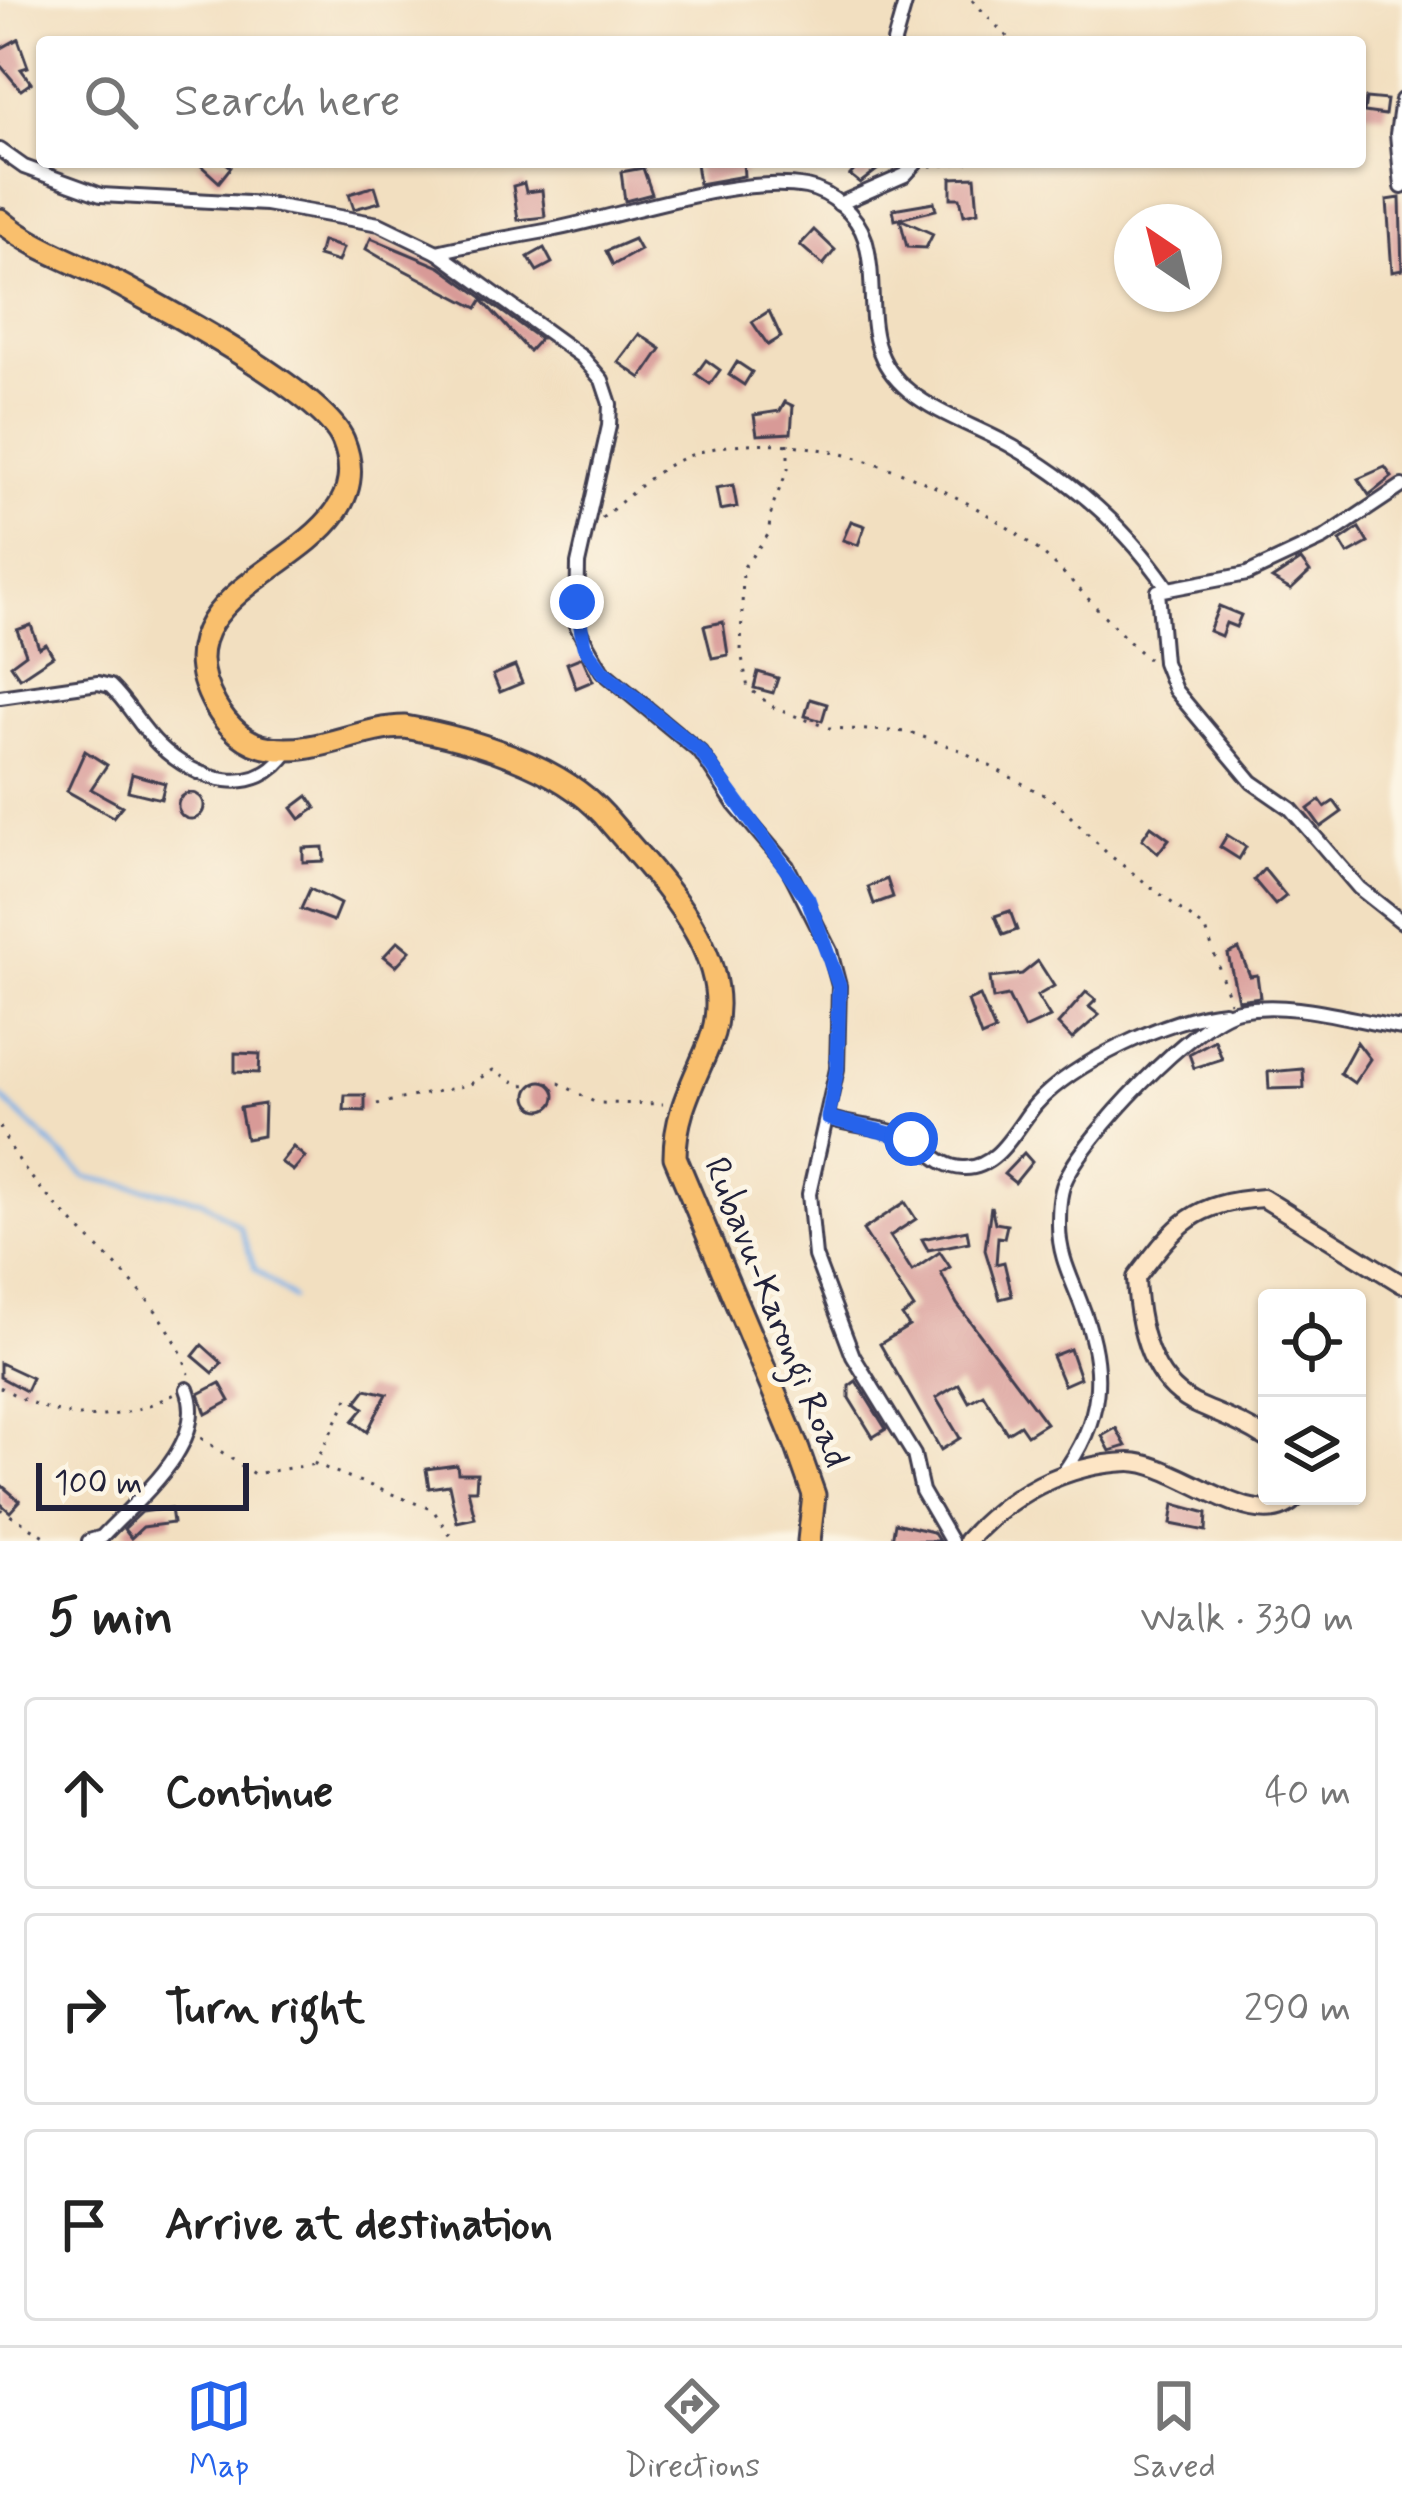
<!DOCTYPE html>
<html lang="en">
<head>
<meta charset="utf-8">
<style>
  body { margin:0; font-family:Mynerve,sans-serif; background:#f2f2f2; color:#222 }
  .controls { position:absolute; right:36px; bottom:36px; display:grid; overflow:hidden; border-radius:12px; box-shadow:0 3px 9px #0004 }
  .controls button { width:108px; height:108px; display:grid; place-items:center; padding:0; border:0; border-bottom:3px solid #e0e0e0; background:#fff; color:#222; font:60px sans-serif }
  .compass { position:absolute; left:1114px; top:204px; width:108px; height:108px; border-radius:50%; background:#fff; box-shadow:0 3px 9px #0004; rotate:325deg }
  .scale { position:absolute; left:36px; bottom:30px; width:213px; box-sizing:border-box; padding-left:12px; border:6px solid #22223b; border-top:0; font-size:33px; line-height:42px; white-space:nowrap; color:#22223b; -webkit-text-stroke:9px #fcf5e5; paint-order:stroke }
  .stop { position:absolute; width:36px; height:36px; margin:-27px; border:9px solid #2563eb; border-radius:50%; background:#fff }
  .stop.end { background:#2563eb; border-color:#fff; box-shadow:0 3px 12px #0008 }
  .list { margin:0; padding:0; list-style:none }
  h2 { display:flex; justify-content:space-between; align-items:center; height:156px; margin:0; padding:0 48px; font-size:51px }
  h2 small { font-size:39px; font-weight:400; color:#767676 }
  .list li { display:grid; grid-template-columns:78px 1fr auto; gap:36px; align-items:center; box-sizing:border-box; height:192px; margin:0 24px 24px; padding:0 24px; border:3px solid #e0e0e0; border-radius:12px }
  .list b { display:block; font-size:45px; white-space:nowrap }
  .list em { font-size:39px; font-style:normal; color:#767676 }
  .icon { flex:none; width:66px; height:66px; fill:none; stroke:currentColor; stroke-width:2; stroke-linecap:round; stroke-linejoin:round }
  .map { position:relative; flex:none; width:1402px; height:1541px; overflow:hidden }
  .search { position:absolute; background:#fff; box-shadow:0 3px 9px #0004; left:36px; right:36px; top:36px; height:132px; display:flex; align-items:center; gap:30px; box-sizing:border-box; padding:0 42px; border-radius:12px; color:#767676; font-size:45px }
  .sheet { height:804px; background:#fff }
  nav { display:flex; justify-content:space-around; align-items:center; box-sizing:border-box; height:168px; border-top:3px solid #e0e0e0; background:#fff; font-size:33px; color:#767676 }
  nav a { display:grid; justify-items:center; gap:6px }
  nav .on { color:#2563eb }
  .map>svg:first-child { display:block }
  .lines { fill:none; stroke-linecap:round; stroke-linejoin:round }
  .stream { stroke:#78afe7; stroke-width:4.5 }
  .building { fill:#d89a97 }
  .minor-casing { stroke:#413e4f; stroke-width:18 }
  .secondary-casing { stroke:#413e4f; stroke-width:22 }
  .trunk-casing { stroke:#413e4f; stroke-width:27 }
  .path { stroke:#413e4f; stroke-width:3; stroke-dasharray:3 9; stroke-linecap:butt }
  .minor { stroke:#fff; stroke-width:12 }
  .secondary { stroke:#fde5c5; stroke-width:16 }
  .trunk { stroke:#f9bf6d; stroke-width:21 }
  .route { stroke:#2563eb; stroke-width:15 }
  .labels { text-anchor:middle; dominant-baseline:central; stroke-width:10; stroke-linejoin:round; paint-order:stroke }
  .street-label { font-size:36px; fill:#22223b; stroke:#fcf5e5 }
</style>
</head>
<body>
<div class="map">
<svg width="1402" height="1541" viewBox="0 0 1402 1541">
  <rect width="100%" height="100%" fill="#fcf5e5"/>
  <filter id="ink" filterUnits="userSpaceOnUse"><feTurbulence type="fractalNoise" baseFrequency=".00833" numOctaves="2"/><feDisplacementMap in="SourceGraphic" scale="24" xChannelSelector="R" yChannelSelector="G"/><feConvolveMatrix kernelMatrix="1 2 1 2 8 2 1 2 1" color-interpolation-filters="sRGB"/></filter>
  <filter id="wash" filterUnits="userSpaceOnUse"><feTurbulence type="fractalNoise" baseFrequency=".004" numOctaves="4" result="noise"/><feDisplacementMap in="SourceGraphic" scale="48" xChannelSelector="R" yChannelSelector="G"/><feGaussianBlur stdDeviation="2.7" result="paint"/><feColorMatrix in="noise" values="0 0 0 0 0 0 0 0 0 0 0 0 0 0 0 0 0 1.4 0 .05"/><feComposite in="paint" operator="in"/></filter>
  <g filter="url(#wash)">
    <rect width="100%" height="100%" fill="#f2dfc0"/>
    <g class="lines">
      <polyline class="stream" points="0,1096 86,1177 202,1200 240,1227 255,1269 292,1298"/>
    </g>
    <g id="blocks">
      <g class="building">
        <polygon points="18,39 28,67 21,69 31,83 21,90 0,65 0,49"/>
        <polygon points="1366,98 1387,100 1385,115 1364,112"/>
        <polygon points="197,162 225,162 231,167 219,182"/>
        <polygon points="743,162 744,176 699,184 696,163"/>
        <polygon points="862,162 878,169 860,183 850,175"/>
        <polygon points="643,168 652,194 625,201 621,172"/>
        <polygon points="975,177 978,212 964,215 960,198 951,198 951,178"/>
        <polygon points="524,183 526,192 542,190 545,217 518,220 513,186"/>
        <polygon points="375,186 380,202 354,209 349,194"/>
        <polygon points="1400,198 1402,270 1392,272 1387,200"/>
        <polygon points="934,202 936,210 895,220 893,209"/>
        <polygon points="900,219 933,234 926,248 907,247"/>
        <polygon points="814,230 835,250 823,265 800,245"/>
        <polygon points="371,238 440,267 540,339 529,351 482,300 477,308 383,259 366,249"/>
        <polygon points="634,239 640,250 613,265 606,251"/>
        <polygon points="322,241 343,248 338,262 318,256"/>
        <polygon points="544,248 552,263 537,271 528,257"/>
        <polygon points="769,311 781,337 768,345 752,322"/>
        <polygon points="639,334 661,349 641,378 618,362"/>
        <polygon points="706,360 720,370 710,384 696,374"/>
        <polygon points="737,362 752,372 744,385 729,375"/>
        <polygon points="785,402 793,406 791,433 757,435 754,415 780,411"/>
        <polygon points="1385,467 1392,477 1369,495 1358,479"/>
        <polygon points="733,485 737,507 720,510 716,488"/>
        <polygon points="851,521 865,526 858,545 843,540"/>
        <polygon points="1359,528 1368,543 1348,554 1340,541"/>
        <polygon points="1301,560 1310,572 1291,590 1272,579"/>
        <polygon points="1219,606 1241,615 1236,627 1226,623 1221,636 1209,631"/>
        <polygon points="723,622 728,655 712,658 704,626"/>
        <polygon points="31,625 39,648 46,644 53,656 20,678 11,665 26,654 17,630"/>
        <polygon points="582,657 593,681 576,688 567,663"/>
        <polygon points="515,666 522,683 500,692 493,675"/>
        <polygon points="758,672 778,678 773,693 754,688"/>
        <polygon points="810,699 827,704 822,721 805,716"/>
        <polygon points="85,751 107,765 91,789 122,806 113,817 67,791"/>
        <polygon points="132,774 165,783 161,799 128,791"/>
        <circle cx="191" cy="806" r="13"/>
        <polygon points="308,796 316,808 300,819 292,808"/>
        <polygon points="1320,800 1325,807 1334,801 1342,812 1321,827 1308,809"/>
        <polygon points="1151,826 1169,839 1158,853 1142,839"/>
        <polygon points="1227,835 1246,847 1239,859 1220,847"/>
        <polygon points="323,847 324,861 303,862 303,848"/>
        <polygon points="1264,869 1286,896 1275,905 1254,880"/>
        <polygon points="887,879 893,897 874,904 868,887"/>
        <polygon points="310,889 340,904 333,921 301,909"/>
        <polygon points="1010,911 1017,930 1003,935 995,916"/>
        <polygon points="398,941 410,951 396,966 384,956"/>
        <polygon points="1239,949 1250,976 1257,975 1260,997 1238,1000 1228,954"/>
        <polygon points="1038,961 1054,986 1037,996 1050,1017 1024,1029 1008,996 993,999 990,978 1022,974"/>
        <polygon points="1086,992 1096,1000 1089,1007 1099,1015 1072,1039 1058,1024"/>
        <polygon points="980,996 995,1031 981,1037 968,1001"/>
        <polygon points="1215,1040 1222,1059 1194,1068 1189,1054"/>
        <polygon points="1357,1042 1370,1059 1354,1083 1340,1073"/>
        <polygon points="235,1053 260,1054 259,1073 235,1072"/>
        <polygon points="1303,1069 1304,1088 1269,1089 1268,1072"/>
        <circle cx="541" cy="1096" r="14"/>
        <polygon points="345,1095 365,1095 365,1111 344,1110"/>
        <polygon points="264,1104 263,1136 246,1139 240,1108"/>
        <polygon points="293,1147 305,1157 293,1171 281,1162"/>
        <polygon points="1024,1153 1032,1162 1015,1183 1004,1174"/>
        <polygon points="905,1202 916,1219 890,1236 912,1271 940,1252 950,1267 941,1273 957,1304 1046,1423 1027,1435 1020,1425 1007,1433 983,1394 969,1402 959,1384 936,1398 960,1438 941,1450 880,1344 909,1326 902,1316 914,1308 863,1230"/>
        <polygon points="991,1206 995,1223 1007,1225 1004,1238 998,1237 996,1264 1004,1262 1012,1296 1000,1299 985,1250"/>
        <polygon points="967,1230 969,1242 928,1250 922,1239"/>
        <polygon points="202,1345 222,1363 213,1373 193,1356"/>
        <polygon points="1070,1349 1080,1378 1064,1385 1052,1356"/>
        <polygon points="0,1363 32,1378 26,1391 0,1377"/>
        <polygon points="856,1381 886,1429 873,1437 849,1398 849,1386"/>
        <polygon points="220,1383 230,1401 206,1414 199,1394"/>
        <polygon points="366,1389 387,1394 367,1432 353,1421 364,1408 356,1402"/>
        <polygon points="1116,1428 1126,1446 1110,1451 1102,1436"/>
        <polygon points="457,1465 458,1473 477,1473 476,1490 468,1490 475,1518 457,1522 449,1485 429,1488 426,1469"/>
        <polygon points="0,1484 20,1501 10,1512 0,1503"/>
        <polygon points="1174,1504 1207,1513 1206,1531 1171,1524"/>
        <polygon points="171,1508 173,1523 143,1527 131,1538 124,1529 142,1512"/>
        <polygon points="895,1523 933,1532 939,1541 892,1541"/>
      </g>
    </g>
  </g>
  <g filter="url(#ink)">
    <use href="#blocks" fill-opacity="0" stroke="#413e4f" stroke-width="3"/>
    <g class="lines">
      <g class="minor-casing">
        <g id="minor">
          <polyline points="894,42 906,0"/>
          <polyline points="1402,100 1397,134 1402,187"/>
          <polyline points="0,150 24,167 101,195 266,204 379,224 437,252 582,357 602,380 610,404 609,426 578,564 577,627 602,671 701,753 735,805 787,866 830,951 839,986 837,1069 809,1194 815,1256 853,1356 914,1455 922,1491 951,1541"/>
          <polyline points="839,204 905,175 917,162"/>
          <path d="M437 252C473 243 509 238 545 231 617 218 736 174 806 187 831 192 857 214 865 239 881 295 856 348 909 391 940 416 979 427 1013 447 1074 482 1128 530 1167 587"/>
          <polyline points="1402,486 1324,538 1247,574 1158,591 1164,662 1175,690 1252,782 1291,809 1359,888 1402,922"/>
          <path d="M0 697 98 683 110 686C129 704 140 727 159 745 197 782 257 800 289 750"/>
          <path d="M828 1118C854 1127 884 1126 908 1138 928 1148 939 1167 963 1168 998 1170 1017 1126 1036 1104 1073 1063 1169 1017 1224 1012"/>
          <path d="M1061 1476C1103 1420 1107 1370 1081 1304 1071 1277 1059 1256 1059 1226 1059 1211 1059 1195 1065 1181 1082 1139 1196 1018 1239 1010 1293 1000 1349 1020 1402 1028"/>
          <path d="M89 1541 102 1537C136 1500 209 1444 187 1389"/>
        </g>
      </g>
      <g class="secondary-casing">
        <g id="secondary">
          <path d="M1267 1439C1245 1424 1223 1416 1200 1406 1150 1385 1138 1326 1136 1278 1177 1224 1192 1203 1263 1198L1402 1284"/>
          <path d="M967 1541C1008 1495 1065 1464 1129 1462 1178 1461 1260 1541 1297 1496"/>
        </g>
      </g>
      <g class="trunk-casing">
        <path id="trunk" d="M0 220C39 253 84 264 128 289 176 315 324 395 343 440 393 563 140 572 215 705 227 726 246 745 271 748 317 755 360 727 405 727 471 739 558 764 604 815 654 875 743 957 710 1042 694 1082 675 1112 675 1157L797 1447 814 1495 809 1541"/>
      </g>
      <g class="path">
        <polyline points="972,0 1012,42"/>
        <polyline points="930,166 974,162"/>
        <polyline points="788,443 788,469 772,507 768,535 743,568 741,652 748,688 776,709 829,728 909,732 960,750 1055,801 1108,854 1206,929 1230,1002"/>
        <path d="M602 518C625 500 649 475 675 462 780 409 952 480 1037 549 1077 582 1109 625 1148 659"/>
        <polyline points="377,1104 469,1085 493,1070 520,1085 559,1083 596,1103 663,1104"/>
        <path d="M0 1127C44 1223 159 1275 189 1374"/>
        <path d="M0 1387C67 1424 107 1426 175 1394"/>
        <polyline points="348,1398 315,1464 433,1510 454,1541"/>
        <polyline points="201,1438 254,1474 315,1464"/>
        <polyline points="0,1509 53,1541"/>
      </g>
      <use href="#minor" class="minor"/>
      <use href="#secondary" class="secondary"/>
      <use href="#trunk" class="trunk"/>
    </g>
  </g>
  <g class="lines" filter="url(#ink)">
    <polyline class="route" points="577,602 584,646 602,671 701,752 808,899 839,986 837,1069 828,1118 911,1139"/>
  </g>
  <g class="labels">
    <g class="street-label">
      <text transform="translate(775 1313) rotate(68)">Rubavu-Karongi Road</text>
    </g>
  </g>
</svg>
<div class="controls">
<button><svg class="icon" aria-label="locate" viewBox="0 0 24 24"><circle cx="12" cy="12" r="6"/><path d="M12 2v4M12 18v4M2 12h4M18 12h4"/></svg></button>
<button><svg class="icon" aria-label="layers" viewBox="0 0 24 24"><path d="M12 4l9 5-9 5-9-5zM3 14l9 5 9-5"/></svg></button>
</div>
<svg class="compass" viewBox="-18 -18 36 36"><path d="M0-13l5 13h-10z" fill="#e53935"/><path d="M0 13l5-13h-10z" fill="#767676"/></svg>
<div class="scale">100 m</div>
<div class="stop" style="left:911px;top:1139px"></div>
<div class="stop end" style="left:577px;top:602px"></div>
<div class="search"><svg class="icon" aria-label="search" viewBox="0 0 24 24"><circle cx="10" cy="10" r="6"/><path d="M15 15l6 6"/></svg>Search here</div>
</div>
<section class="sheet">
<h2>5 min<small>Walk · 330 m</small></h2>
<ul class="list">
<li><svg class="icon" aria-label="ahead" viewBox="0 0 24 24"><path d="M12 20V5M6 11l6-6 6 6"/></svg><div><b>Continue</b></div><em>40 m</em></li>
<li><svg class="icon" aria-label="right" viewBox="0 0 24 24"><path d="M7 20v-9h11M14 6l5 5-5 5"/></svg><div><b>Turn right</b></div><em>290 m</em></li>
<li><svg class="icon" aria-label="arrive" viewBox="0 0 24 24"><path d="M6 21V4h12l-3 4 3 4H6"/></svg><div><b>Arrive at destination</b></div></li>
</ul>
</section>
<nav>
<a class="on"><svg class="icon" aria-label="map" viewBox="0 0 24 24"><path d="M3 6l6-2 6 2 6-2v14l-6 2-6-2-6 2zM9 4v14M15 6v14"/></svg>Map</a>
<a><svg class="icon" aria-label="directions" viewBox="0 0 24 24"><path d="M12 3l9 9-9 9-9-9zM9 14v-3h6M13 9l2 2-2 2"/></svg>Directions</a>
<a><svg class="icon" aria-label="saved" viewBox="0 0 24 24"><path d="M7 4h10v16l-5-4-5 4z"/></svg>Saved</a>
</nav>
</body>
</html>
